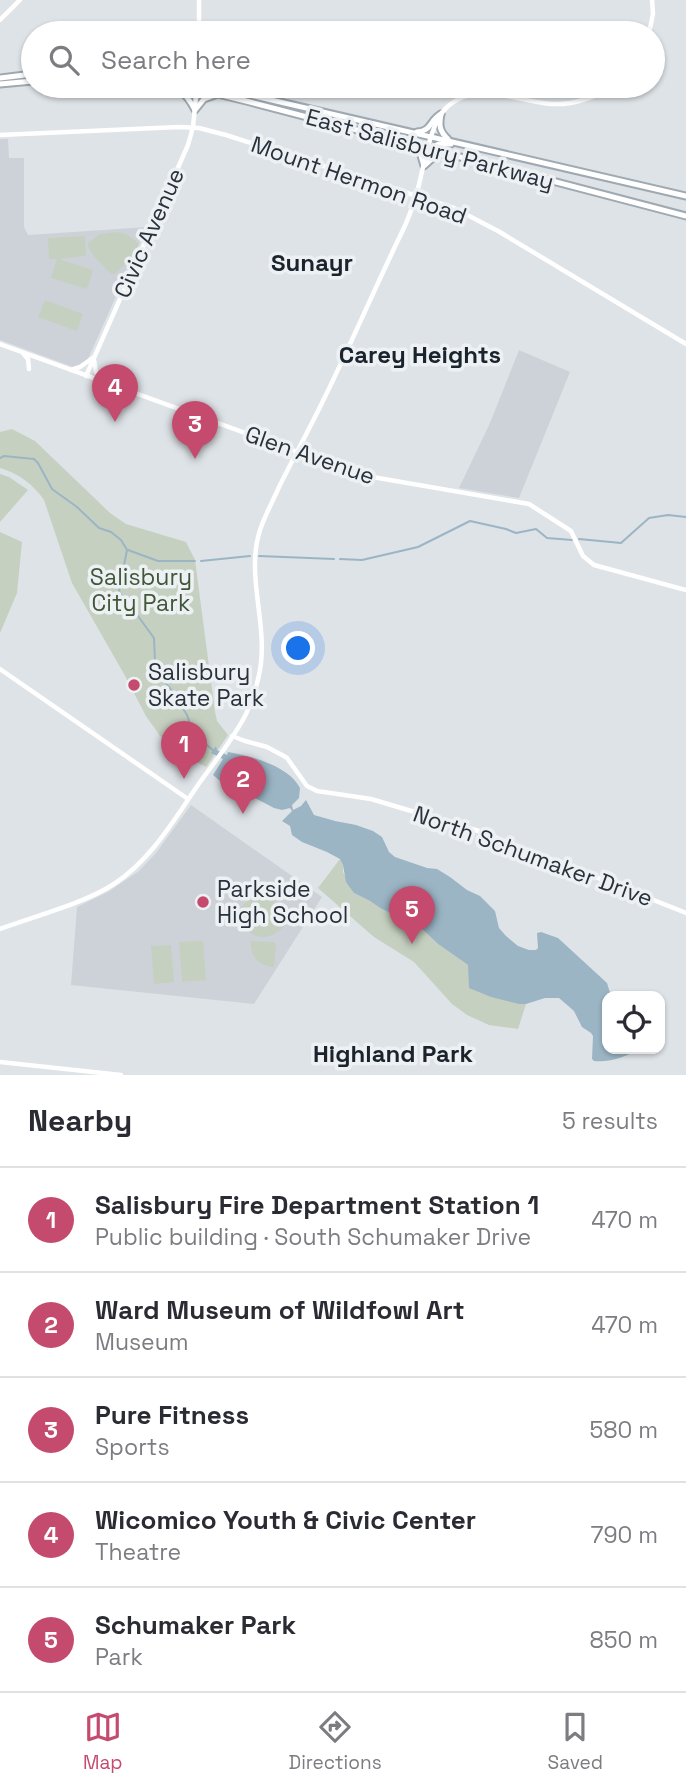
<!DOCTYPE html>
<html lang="en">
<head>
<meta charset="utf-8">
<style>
  body { margin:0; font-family:"Space Grotesk",sans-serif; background:#f2f2f3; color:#2b2b33 }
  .controls { position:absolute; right:21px; bottom:21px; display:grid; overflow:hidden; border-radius:14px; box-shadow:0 2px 5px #0004 }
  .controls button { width:63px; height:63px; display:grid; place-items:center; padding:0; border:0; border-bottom:2px solid #e1e1e2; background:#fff; color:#2b2b33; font:35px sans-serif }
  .you { position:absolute; left:299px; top:649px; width:24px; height:24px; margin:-18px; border:5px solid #fff; border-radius:50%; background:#1a73e8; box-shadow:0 0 0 10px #1a73e833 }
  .badge { display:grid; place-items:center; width:46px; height:46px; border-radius:50%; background:#c44b6e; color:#fff; font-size:23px; font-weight:700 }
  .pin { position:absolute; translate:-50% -58px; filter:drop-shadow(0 2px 4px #0008) }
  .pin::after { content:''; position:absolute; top:37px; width:24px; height:21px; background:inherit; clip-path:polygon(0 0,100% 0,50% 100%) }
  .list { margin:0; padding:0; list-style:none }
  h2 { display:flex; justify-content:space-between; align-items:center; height:91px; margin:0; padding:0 28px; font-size:30px }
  h2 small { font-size:23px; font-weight:400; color:#7c7c81 }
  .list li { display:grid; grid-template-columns:46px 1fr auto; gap:21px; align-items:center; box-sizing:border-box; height:105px; padding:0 28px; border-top:2px solid #e1e1e2 }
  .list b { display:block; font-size:26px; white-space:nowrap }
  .list p { margin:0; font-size:23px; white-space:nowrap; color:#7c7c81 }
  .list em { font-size:23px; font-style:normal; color:#7c7c81 }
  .icon { flex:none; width:38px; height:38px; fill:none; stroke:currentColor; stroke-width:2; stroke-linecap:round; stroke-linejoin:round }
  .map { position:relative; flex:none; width:686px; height:1075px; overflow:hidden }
  .search { position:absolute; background:#fff; box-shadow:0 2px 5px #0004; left:21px; right:21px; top:21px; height:77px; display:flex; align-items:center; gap:18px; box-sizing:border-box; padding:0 24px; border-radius:38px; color:#7c7c81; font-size:26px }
  .sheet { height:616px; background:#fff }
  nav { display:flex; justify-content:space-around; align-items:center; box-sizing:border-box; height:98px; border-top:2px solid #e1e1e2; background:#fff; font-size:19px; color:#7c7c81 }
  nav a { display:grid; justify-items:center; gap:4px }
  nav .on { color:#c44b6e }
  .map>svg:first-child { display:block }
  .built { fill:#cdd2d8 }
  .green { fill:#c6d0c0 }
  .water { fill:#9bb5c5 }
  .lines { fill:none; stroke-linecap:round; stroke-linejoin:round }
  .stream { stroke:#9bb5c5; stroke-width:2 }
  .primary-casing { stroke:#9ea9b2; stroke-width:9 }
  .secondary { stroke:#fff; stroke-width:4.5 }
  .primary { stroke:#fff; stroke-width:5 }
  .poi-dot { fill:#c44b6e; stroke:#edf1f4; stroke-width:2.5 }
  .labels { text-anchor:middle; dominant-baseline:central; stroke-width:7; stroke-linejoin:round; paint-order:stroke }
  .street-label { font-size:23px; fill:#29323c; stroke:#edf1f4 }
  .park-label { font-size:23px; fill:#415737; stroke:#edf1f4 }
  .poi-label { font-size:23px; fill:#29323c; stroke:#edf1f4; text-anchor:start }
  .neighbourhood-label { font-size:24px; font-weight:bold; fill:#1b232d; stroke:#edf1f4 }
</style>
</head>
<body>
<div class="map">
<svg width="686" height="1075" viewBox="0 0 686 1075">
  <rect width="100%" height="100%" fill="#dee3e7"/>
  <g class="built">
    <polygon points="0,139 8,139 9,158 24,158 24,227 28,235 147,227 88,359 81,365 73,367 0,340"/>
    <polygon points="519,350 570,372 519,498 459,488 490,423"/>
    <polygon points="191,805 322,897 254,1004 71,985 77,907 108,892 139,871 156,853"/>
  </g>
  <g class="green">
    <polygon points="119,232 128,235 139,244 134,255 115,274 111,274 92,254 87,244 100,234"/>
    <polygon points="85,236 86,256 59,259 93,270 87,289 51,278 57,259 49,259 48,238"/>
    <polygon points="45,300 83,314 77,331 38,317"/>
    <path d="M12 429 35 441 110 513 126 524 186 542 195 560 215 712 217 721 228 735 206 767 183 755 163 740 146 716 124 674 72 583 44 500C34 485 18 473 0 468V432Z"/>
    <polygon points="0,474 9,477 28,490 0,522"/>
    <polygon points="0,532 22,542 17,593 0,633"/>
    <polygon points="340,859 343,865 343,872 354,893 370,901 380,908 420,927 438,944 468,965 491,997 526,1004 518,1029 489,1025 467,1015 452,1004 414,962 374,937 318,888"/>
    <path d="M261 889H263L290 919C286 926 281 930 274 934 255 944 243 927 232 915Z"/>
    <polygon points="203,941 206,980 182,982 179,942"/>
    <path d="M251 941 274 942 276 944 274 967C258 966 250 956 251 941Z"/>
    <polygon points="171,945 174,982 154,984 151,946"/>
  </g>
  <path class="water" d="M216 746 217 750 227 755 228 752C251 756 289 766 300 788L299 798 292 805 293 810 301 806 306 800 314 815 335 821 356 825 373 831 382 837 389 852 395 857 427 868 437 869 450 877 467 890 480 896 495 911 499 928 506 936 518 946 529 950H536L538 948 537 933 541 932 558 938 607 983 611 996H607V1049H641C626 1056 611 1063 594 1061L592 1059 593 1036 591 1033 582 1027 574 1011 559 998H545L526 1004H519L491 997 469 988 468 965 438 944 420 927 380 908 370 901 354 893 346 882 343 865 340 859 327 852 302 842 292 835 290 826 282 821 292 811 290 808 282 810 274 808 249 795 227 787 213 775 223 759 211 753Z"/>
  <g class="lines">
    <g class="stream">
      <polyline points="0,458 4,456 34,459 38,463 52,489 77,507 99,528 111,532 121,540 127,550 119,591 127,605 135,612 154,638 155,661 161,677 173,692 187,715 191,726 203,742 213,750"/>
      <polyline points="579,539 621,543 649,518 668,515 686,517"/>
      <polyline points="128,550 158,561 195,561"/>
      <polyline points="259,556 334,559"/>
      <polyline points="340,559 362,560 418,547 470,521 506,529 516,533 536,529 547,538 572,540"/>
      <polyline points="201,561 250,556"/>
    </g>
    <g class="primary-casing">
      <g id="primary">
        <polyline points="0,78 33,74"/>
        <polyline points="0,84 33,81"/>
        <path d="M155 86C179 88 184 89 195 110L204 99 215 95"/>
        <polyline points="174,86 197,89 250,102 686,216"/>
        <polyline points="211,86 686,196"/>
        <path d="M441 114C439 125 439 131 448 139"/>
        <path d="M417 132C432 131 429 121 441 114"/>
        <polyline points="413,147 420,152 424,166 435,156 443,154"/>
        <polyline points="429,149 439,144 451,144"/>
      </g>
    </g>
    <g class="secondary">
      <polyline points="199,0 199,33"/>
      <polyline points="0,20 20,0"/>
      <polyline points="649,33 653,14 652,0"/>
      <polyline points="0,135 179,127 199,128 226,135 454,208 498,231 686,344"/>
      <polyline points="0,344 361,475 529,504 571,531 583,556 594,565 686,590"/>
      <polyline points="23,353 28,359 29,369"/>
      <polyline points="94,360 96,372 101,381"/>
      <polyline points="71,370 80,367 94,357"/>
      <polyline points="86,376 188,145 193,127 197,86"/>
      <polyline points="0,669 188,799"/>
      <polyline points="232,736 245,741 267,747 282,755 287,758 307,786 317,791 371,799 482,832 686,913"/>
      <path d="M0 929C35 916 83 904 114 884 152 859 175 818 200 782 216 760 234 738 246 714 253 698 259 681 261 663 266 619 246 573 260 530 265 515 273 501 279 487 292 461 306 435 319 409 348 351 373 292 401 234 407 222 412 209 416 196 423 173 429 124 446 108 476 79 517 102 552 104 574 105 594 98 613 86"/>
      <polyline points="0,1062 121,1075"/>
    </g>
    <use href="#primary" class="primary"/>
  </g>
  <g class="poi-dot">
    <circle cx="134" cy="685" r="7"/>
    <circle cx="203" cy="902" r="7"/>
  </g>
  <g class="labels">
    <g class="street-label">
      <text transform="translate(430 149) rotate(15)">East Salisbury Parkway</text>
      <text transform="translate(359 180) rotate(19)">Mount Hermon Road</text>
      <text transform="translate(149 233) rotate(-66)">Civic Avenue</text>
      <text transform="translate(310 455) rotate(19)">Glen Avenue</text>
      <text transform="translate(533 856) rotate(20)">North Schumaker Drive</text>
    </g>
    <g class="park-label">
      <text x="141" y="577">Salisbury<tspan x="141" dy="26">City Park</tspan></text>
    </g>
    <g class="poi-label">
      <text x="148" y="672">Salisbury<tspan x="148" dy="26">Skate Park</tspan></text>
      <text x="217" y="889">Parkside<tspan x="217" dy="26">High School</tspan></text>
    </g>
    <g class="neighbourhood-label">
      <text x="312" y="262">Sunayr</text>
      <text x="420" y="354">Carey Heights</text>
      <text x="393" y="1053">Highland Park</text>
    </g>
  </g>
</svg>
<div class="controls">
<button><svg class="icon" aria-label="locate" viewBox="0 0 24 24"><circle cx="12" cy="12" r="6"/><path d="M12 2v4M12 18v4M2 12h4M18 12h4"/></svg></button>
</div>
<div class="you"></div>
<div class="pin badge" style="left:184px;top:779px">1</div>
<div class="pin badge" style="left:243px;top:814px">2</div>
<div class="pin badge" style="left:195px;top:459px">3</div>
<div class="pin badge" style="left:115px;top:422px">4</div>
<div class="pin badge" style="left:412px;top:944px">5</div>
<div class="search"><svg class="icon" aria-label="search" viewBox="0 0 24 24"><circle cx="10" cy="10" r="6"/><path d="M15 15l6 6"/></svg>Search here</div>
</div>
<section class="sheet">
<h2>Nearby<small>5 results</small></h2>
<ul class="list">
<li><span class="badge">1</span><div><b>Salisbury Fire Department Station 1</b><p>Public building · South Schumaker Drive</p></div><em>470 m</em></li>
<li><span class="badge">2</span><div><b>Ward Museum of Wildfowl Art</b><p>Museum</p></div><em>470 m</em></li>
<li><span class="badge">3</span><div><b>Pure Fitness</b><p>Sports</p></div><em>580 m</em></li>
<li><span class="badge">4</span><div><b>Wicomico Youth &amp; Civic Center</b><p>Theatre</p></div><em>790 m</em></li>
<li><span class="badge">5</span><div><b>Schumaker Park</b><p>Park</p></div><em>850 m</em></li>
</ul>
</section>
<nav>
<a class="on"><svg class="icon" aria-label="map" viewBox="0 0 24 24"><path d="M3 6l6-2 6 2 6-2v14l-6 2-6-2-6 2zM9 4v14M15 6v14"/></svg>Map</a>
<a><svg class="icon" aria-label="directions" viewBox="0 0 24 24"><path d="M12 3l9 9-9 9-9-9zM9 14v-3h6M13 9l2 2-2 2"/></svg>Directions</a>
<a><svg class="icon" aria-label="saved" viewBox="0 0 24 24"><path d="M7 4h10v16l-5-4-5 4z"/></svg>Saved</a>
</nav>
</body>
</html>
